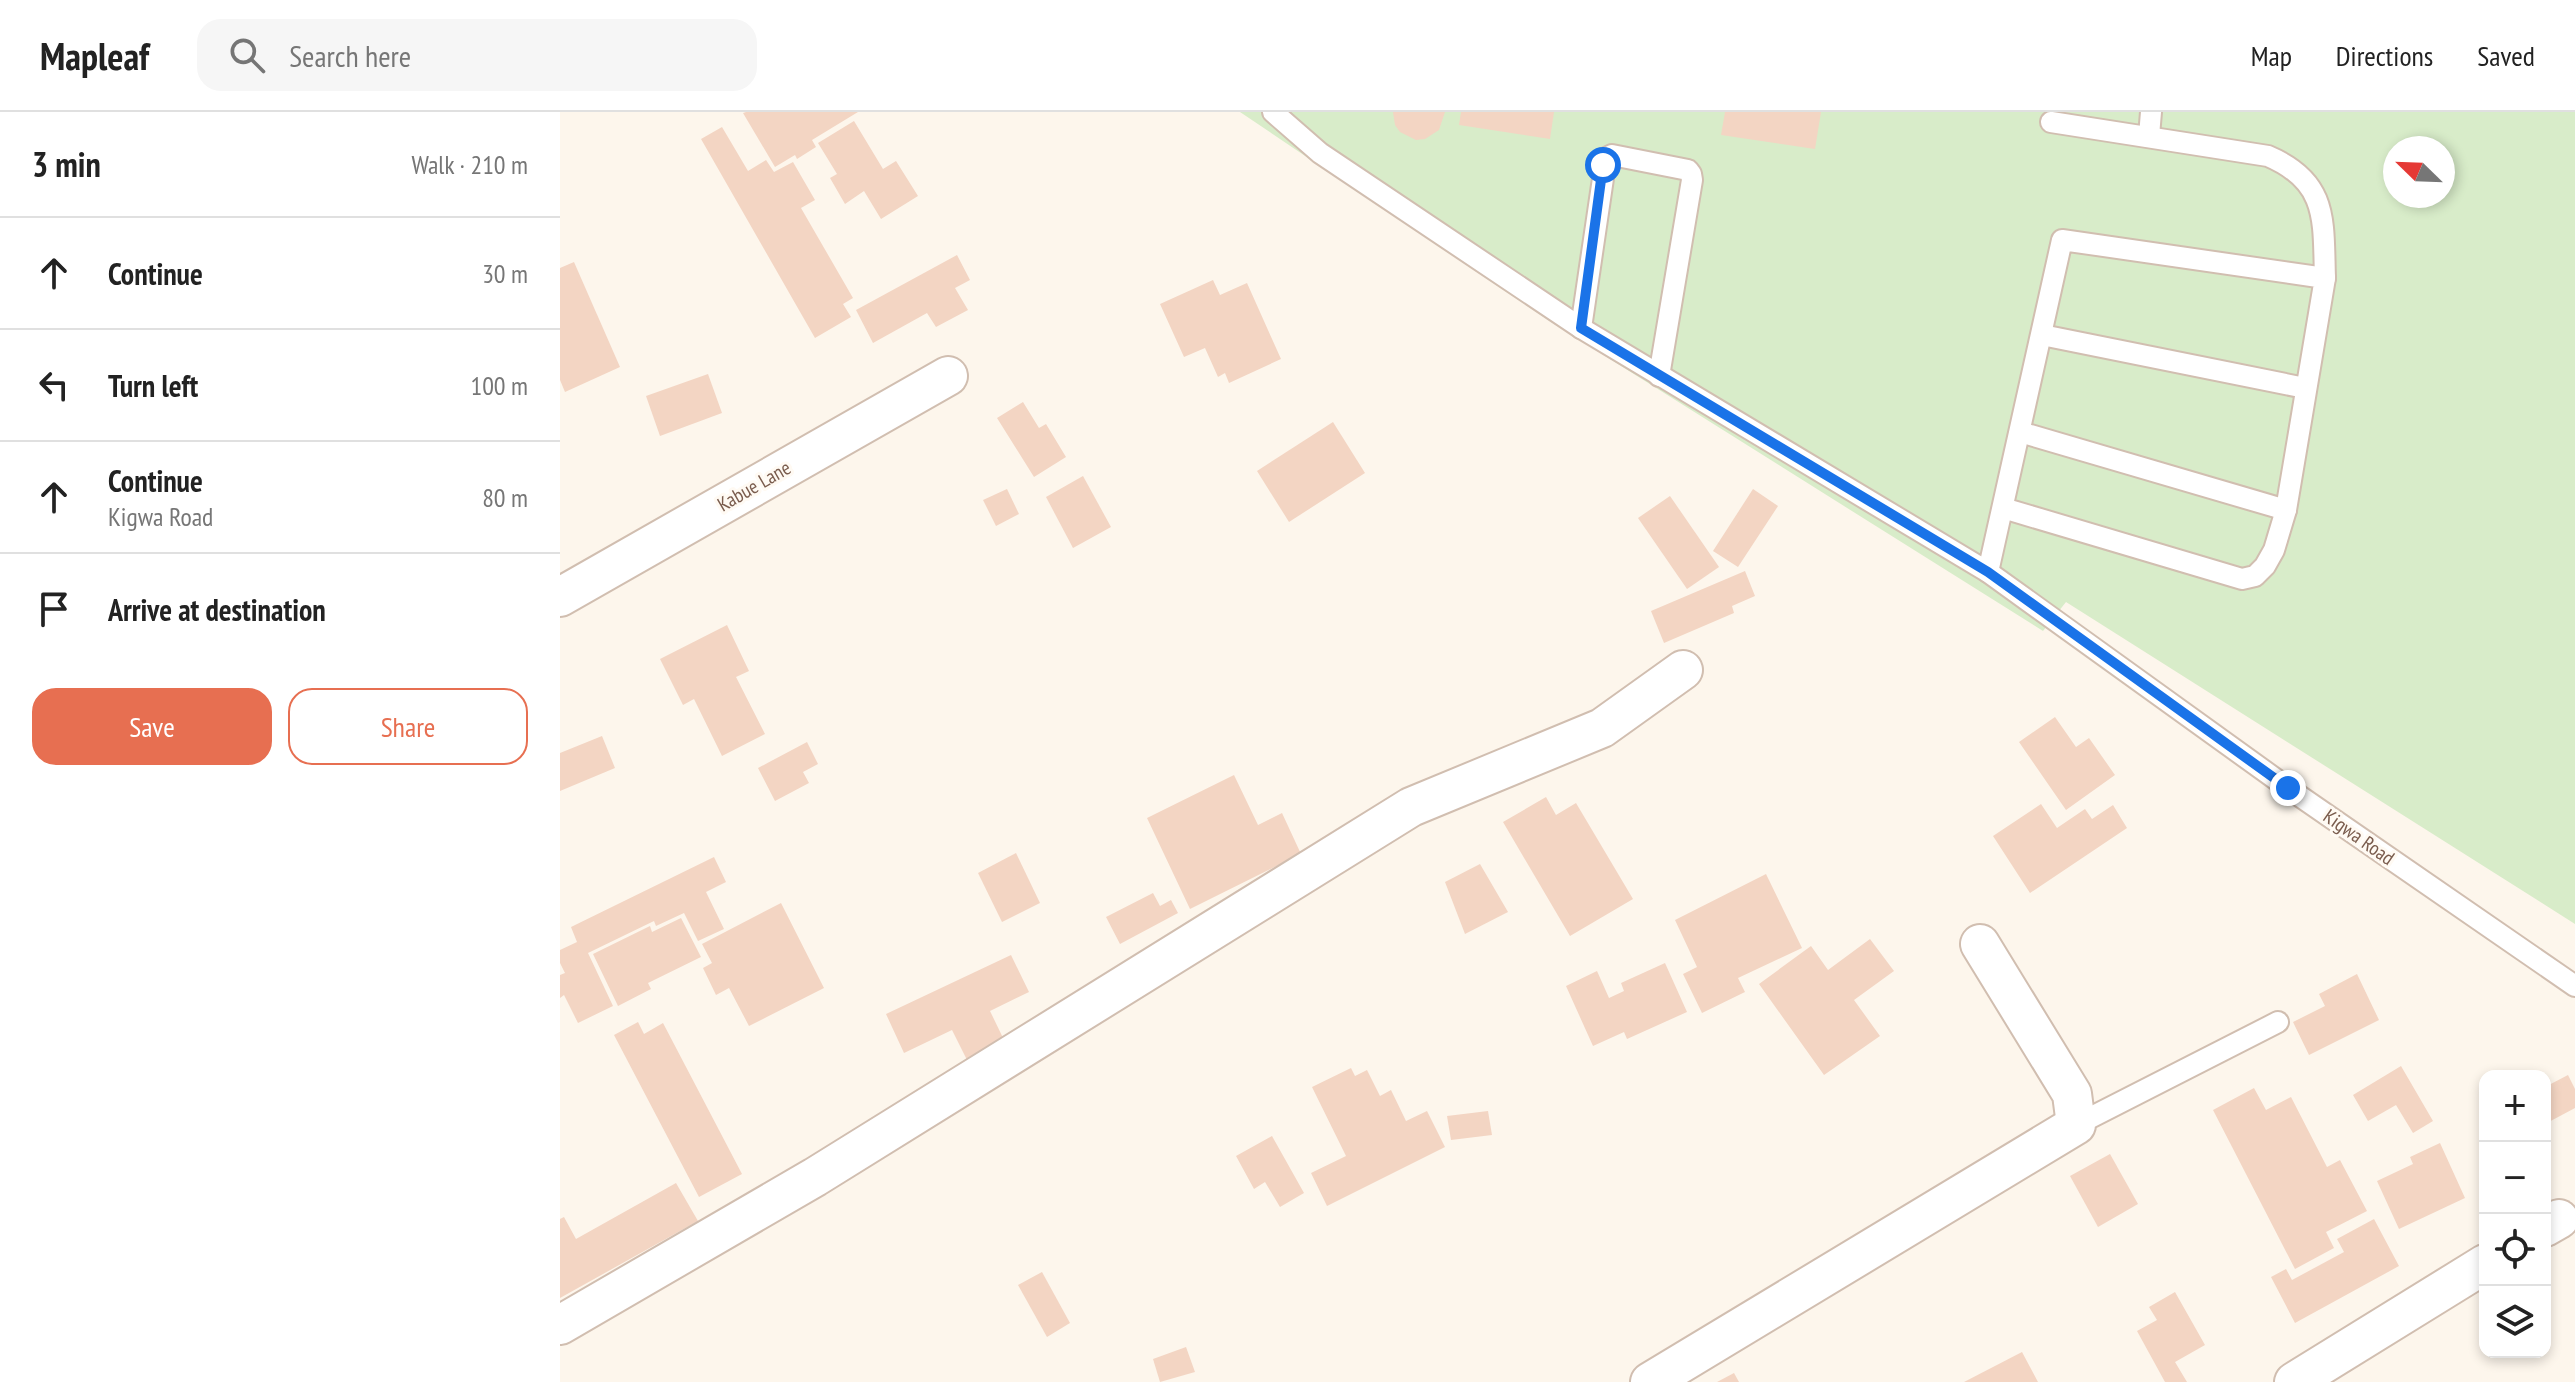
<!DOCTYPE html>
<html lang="en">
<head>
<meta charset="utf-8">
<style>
  body { margin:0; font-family:"PT Sans Narrow",sans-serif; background:#f6f6f6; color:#222 }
  .controls { position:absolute; right:24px; bottom:24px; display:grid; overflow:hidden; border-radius:16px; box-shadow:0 4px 12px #0003 }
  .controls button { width:72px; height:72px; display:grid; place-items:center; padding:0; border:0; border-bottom:2px solid #e0e0e0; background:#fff; color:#222; font:40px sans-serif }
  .compass { position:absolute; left:1823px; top:24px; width:72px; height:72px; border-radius:50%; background:#fff; box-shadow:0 4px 12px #0003; rotate:293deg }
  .stop { position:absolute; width:24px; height:24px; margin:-18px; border:6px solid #1a73e8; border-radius:50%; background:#fff }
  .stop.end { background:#1a73e8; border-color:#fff; box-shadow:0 2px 8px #0008 }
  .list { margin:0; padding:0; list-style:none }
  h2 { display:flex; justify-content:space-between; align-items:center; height:104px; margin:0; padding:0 32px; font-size:34px }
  h2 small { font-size:26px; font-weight:400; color:#767676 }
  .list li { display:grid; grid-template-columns:52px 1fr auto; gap:24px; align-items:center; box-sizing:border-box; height:112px; padding:0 32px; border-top:2px solid #e0e0e0 }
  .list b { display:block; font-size:30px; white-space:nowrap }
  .list p { margin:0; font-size:26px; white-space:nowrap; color:#767676 }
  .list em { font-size:26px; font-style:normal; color:#767676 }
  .actions { display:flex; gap:16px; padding:24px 32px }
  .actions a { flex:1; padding:18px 0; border:2px solid #e76f51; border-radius:24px; text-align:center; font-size:28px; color:#e76f51 }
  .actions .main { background:#e76f51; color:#fff }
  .icon { flex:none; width:44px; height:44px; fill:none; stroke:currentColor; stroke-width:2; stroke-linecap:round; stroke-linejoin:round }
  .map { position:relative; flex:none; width:2015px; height:1270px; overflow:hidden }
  header { display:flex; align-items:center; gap:48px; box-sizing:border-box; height:112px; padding:0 40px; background:#fff; border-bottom:2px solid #e0e0e0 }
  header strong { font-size:38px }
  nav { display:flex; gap:44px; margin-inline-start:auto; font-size:28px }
  .search { width:560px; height:72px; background:#f6f6f6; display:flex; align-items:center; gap:20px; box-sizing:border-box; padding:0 28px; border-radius:24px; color:#767676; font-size:30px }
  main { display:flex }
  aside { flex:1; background:#fff }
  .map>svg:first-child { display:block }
  .green { fill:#d8ecc9; fill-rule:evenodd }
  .building { fill:#f3d5c3 }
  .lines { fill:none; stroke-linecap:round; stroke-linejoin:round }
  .lane-casing { stroke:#d1beb0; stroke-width:24 }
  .street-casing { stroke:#d1beb0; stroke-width:42 }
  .lane { stroke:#fff; stroke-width:20 }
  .street { stroke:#fff; stroke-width:38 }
  .route { stroke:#1a73e8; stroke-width:10 }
  .labels { text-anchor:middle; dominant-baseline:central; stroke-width:6; stroke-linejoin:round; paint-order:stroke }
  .street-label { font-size:20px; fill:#7a5c4d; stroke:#fffaf3 }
</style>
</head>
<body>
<header>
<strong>Mapleaf</strong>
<div class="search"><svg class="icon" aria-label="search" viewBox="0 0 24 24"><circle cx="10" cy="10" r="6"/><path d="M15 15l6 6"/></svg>Search here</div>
<nav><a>Map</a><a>Directions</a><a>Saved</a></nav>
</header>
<main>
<aside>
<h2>3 min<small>Walk · 210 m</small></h2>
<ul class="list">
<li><svg class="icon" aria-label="ahead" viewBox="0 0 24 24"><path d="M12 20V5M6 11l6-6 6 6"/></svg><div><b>Continue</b></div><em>30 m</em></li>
<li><svg class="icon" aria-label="left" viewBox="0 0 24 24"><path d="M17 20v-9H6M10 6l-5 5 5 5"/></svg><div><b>Turn left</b></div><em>100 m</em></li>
<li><svg class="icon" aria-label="ahead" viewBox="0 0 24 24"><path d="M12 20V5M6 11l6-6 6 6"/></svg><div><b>Continue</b><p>Kigwa Road</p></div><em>80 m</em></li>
<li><svg class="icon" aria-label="arrive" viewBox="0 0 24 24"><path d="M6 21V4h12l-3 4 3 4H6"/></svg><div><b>Arrive at destination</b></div></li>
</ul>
<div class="actions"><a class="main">Save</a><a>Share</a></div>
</aside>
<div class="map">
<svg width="2015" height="1270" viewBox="0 0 2015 1270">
  <rect width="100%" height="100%" fill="#fdf6ec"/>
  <path class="green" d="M680 0H2015V812L1506 490 1483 519 991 210ZM1835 36H1883V84H1835Z"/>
  <g class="building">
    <polygon points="186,0 298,0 252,28 256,35 237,47 235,43 215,55 183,1"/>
    <polygon points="833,0 885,0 879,18 865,27 856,28 840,20 835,13"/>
    <polygon points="901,0 994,0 990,27 899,13"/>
    <polygon points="1165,0 1261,0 1255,37 1161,23"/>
    <polygon points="294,9 323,57 336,49 358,84 321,107 304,79 285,92 270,66 277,62 258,31"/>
    <polygon points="162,15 188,59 206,48 214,60 233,50 255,88 241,96 293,186 283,192 291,205 255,226 141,27"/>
    <polygon points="397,143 410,168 395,176 408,198 376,215 367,201 313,231 296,198"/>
    <polygon points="14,150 60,255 5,280 0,268 0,156"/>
    <polygon points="653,168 660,183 687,171 721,247 669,271 665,261 658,265 645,236 624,245 600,192"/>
    <polygon points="148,262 162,301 100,324 86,284"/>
    <polygon points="463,290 479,316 486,312 506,345 474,365 437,306"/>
    <polygon points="773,310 805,361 729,410 697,359"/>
    <polygon points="523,364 551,415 513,436 486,385"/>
    <polygon points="447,377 459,402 436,414 423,388"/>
    <polygon points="1193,377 1218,394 1178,455 1153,439"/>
    <polygon points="1110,384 1159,455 1127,477 1078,406"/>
    <polygon points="1185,459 1195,484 1172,494 1174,501 1104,531 1091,499"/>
    <polygon points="167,513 189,559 176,565 205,622 162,644 134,587 123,593 100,547"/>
    <polygon points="1495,605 1516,635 1529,626 1555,663 1506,698 1459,630"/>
    <polygon points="42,624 55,656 0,679 0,641"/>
    <polygon points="247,630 258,652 243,660 249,671 215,689 198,656"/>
    <polygon points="674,663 698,713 722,701 741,742 630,797 587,706"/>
    <polygon points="986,685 996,703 1016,691 1073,787 1010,824 943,710"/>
    <polygon points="1481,692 1497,716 1525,697 1532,707 1553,693 1567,716 1470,781 1433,724"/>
    <polygon points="456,741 480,791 442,810 418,761"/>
    <polygon points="154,745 166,770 146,780 164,817 138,829 124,801 96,814 94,809 28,841 53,894 18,911 4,883 0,886 0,863 5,861 0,851 0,838 17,830 11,815"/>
    <polygon points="920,752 948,800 905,822 885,770"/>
    <polygon points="1206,762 1242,836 1178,866 1185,880 1142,901 1123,862 1137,855 1115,808"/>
    <polygon points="593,781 600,794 611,788 618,801 560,832 546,805"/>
    <polygon points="221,791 264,876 189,914 169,876 156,883 143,856 152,851 142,832"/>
    <polygon points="121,806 141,845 88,871 91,877 58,894 33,842 90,814 92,820"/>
    <polygon points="1310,827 1334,859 1294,888 1320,924 1264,963 1199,872 1251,834 1268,858"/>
    <polygon points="451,843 469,880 430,899 445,930 407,948 392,918 344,941 326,902"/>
    <polygon points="1105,851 1127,900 1067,927 1064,920 1033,934 1006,874 1037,859 1049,886 1064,879 1061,871"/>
    <polygon points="1797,862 1819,908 1749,943 1733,910 1765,894 1759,882"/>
    <polygon points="78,910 84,922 103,911 182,1062 139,1085 54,923"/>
    <polygon points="1841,954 1873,1009 1853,1021 1836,993 1808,1009 1793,983"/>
    <polygon points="791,956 795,964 807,958 820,984 831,978 846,1009 867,999 885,1035 767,1094 751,1061 786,1044 752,975"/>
    <polygon points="2008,963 2015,977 2015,996 1985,1012 1985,975"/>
    <polygon points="1694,976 1706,998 1731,985 1767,1055 1780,1048 1807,1099 1766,1120 1774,1136 1735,1157 1653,998"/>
    <polygon points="928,999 932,1023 891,1028 887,1004"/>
    <polygon points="712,1024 744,1081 720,1095 705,1070 694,1077 676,1044"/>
    <polygon points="1880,1031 1905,1086 1839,1117 1817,1069 1853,1052 1850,1045"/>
    <polygon points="1550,1042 1578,1092 1538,1115 1510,1064"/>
    <polygon points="116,1071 138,1109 0,1186 0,1107 4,1105 16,1127"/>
    <polygon points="1814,1107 1839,1154 1735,1211 1711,1165 1726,1157 1732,1168 1784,1140 1777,1127"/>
    <polygon points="482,1160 510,1211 487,1225 458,1173"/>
    <polygon points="1615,1180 1645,1233 1615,1250 1627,1270 1605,1270 1577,1219 1597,1208 1589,1195"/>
    <polygon points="626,1235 635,1260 600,1270 593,1247"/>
    <polygon points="1462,1240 1478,1270 1404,1270"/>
    <polygon points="1174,1261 1179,1270 1157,1270"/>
  </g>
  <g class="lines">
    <g class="lane-casing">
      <g id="lane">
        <polyline points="713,0 760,41 1021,216 1428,460 1728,676 2015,874"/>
        <path d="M1491 10 1708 44C1769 70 1763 109 1765 166"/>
        <polyline points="1589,24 1591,0"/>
        <polyline points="1021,216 1046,46 1052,43 1128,58 1131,62 1132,68 1099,264"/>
        <polyline points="1482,223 1745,276"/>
        <polyline points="1460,320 1726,398"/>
        <polyline points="1428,460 1502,128 1765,166 1726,398 1714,438 1705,454 1695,464 1682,467 1443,396"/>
        <polyline points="1516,1013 1718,910"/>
      </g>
    </g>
    <g class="street-casing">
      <g id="street">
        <polyline points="0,485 388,264"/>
        <polyline points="1985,1115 1999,1107"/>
        <polyline points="0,1213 255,1065 851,695 1042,616 1123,558"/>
        <polyline points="1090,1270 1516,1013 1512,982 1420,832"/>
        <polyline points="1734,1270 1925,1152"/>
      </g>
    </g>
    <use href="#lane" class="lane"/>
    <use href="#street" class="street"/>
  </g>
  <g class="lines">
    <polyline class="route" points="1043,53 1021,216 1428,460 1728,676"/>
  </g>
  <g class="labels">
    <g class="street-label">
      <text transform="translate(194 374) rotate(-30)">Kabue Lane</text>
      <text transform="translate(1799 725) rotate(35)">Kigwa Road</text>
    </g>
  </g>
</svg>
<div class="controls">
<button>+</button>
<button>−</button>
<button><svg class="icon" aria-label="locate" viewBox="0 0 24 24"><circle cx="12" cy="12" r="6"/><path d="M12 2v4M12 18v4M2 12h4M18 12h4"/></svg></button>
<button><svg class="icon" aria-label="layers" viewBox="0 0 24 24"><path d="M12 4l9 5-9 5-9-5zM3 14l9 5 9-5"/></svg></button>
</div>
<svg class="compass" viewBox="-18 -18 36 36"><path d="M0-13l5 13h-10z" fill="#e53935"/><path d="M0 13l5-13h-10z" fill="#767676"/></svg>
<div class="stop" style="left:1043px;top:53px"></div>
<div class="stop end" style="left:1728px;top:676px"></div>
</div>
</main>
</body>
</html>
